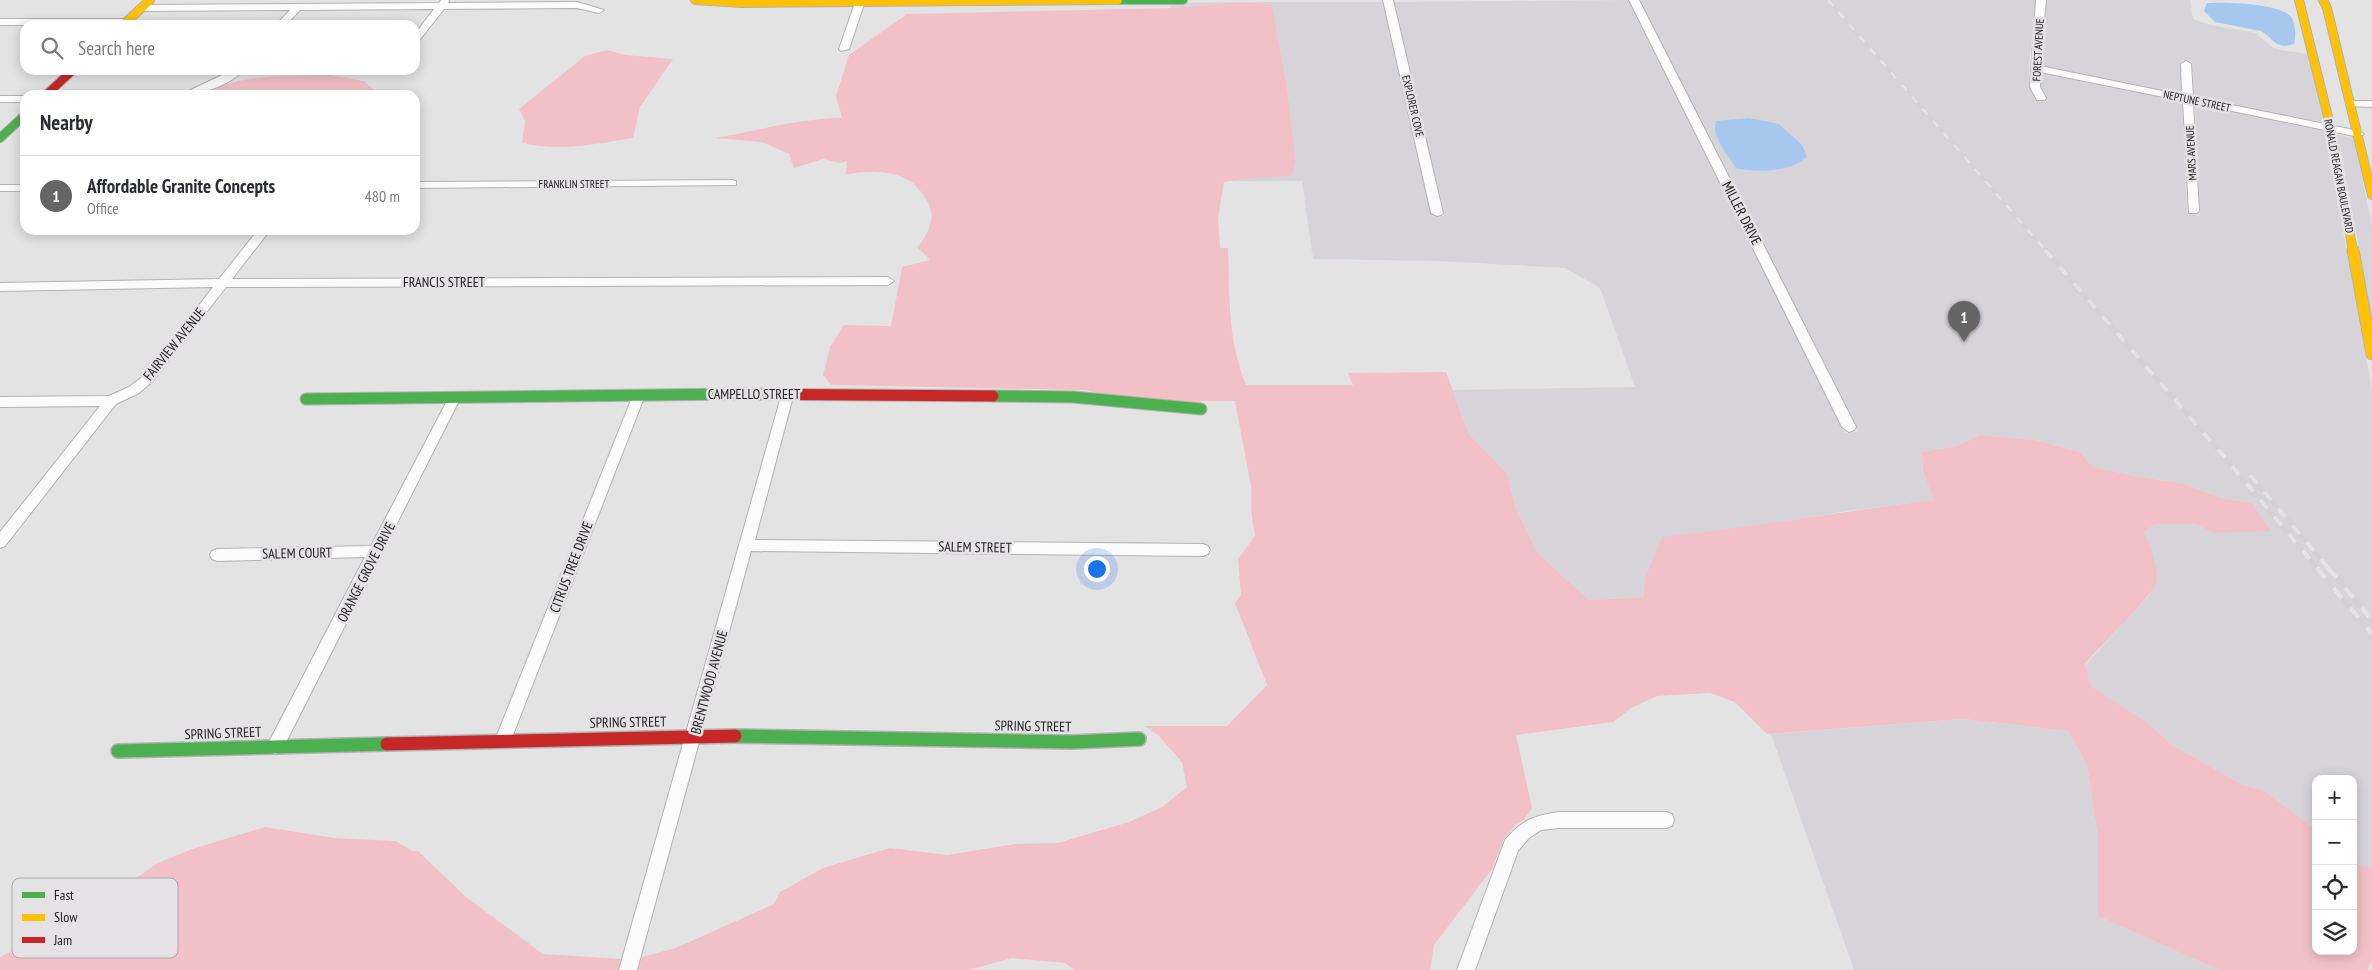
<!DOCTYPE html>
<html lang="en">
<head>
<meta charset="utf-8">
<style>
  body { margin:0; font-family:"PT Sans Narrow",sans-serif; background:#f7f7f7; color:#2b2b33 }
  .controls { position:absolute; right:15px; bottom:15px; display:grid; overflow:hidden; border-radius:10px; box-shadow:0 2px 12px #0003 }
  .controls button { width:45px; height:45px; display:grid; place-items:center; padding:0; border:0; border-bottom:1px solid #e1e1e2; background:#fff; color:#2b2b33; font:25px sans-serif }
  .you { position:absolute; left:1096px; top:568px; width:18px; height:18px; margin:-12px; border:4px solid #fff; border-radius:50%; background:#1a73e8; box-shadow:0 0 0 8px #1a73e833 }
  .badge { display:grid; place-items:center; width:32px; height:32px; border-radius:50%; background:#666566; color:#fff; font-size:16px; font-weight:700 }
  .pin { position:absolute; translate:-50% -41px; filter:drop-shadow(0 1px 2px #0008) }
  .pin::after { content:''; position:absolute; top:26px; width:18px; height:15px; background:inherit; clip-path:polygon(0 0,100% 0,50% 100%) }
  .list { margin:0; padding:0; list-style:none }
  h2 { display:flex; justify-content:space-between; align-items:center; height:65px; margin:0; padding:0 20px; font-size:21px }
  h2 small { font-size:16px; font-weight:400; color:#7c7c81 }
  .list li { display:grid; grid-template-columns:32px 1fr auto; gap:15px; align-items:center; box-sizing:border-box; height:80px; padding:0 20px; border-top:1px solid #e1e1e2 }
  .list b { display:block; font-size:19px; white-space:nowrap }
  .list p { margin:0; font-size:16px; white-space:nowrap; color:#7c7c81 }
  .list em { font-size:16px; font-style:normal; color:#7c7c81 }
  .icon { flex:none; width:28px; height:28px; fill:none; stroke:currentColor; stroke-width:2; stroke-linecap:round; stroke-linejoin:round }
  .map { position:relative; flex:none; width:2372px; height:970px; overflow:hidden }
  .search { position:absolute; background:#fff; box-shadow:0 2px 12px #0003; left:20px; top:20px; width:400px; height:55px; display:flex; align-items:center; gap:12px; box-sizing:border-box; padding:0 18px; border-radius:15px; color:#7c7c81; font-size:19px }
  .panel { position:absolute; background:#fff; box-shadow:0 2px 12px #0003; left:20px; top:90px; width:400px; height:145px; border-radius:15px }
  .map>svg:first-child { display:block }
  .built { fill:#d6d4d9 }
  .green { fill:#f2c1c7 }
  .water { fill:#a6c8ee }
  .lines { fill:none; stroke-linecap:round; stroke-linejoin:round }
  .street-casing { stroke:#b2b2b2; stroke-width:2 }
  .fast-far2-casing { stroke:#b2b2b2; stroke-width:10 }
  .fast-far1-casing { stroke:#b2b2b2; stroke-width:13 }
  .fast-casing { stroke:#b2b2b2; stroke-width:16 }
  .slow-far1-casing { stroke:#b2b2b2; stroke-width:10 }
  .slow-casing { stroke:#b2b2b2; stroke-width:13 }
  .jam-far2-casing { stroke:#b2b2b2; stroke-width:10 }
  .jam-far1-casing { stroke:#b2b2b2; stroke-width:13 }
  .jam-casing { stroke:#b2b2b2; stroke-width:16 }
  .street { fill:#fbfbfb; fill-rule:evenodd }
  .fast-far2 { stroke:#4caf50; stroke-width:8 }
  .fast-far1 { stroke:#4caf50; stroke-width:11 }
  .fast { stroke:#4caf50; stroke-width:13 }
  .slow-far1 { stroke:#ffc107; stroke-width:8 }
  .slow { stroke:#ffc107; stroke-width:11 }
  .jam-far2 { stroke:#c62828; stroke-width:8 }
  .jam-far1 { stroke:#c62828; stroke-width:11 }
  .jam { stroke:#c62828; stroke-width:13 }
  .rail-far2-casing { stroke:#d3d2d3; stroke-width:4 }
  .rail-far1-casing { stroke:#d3d2d3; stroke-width:5.5 }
  .rail-casing { stroke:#d3d2d3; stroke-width:6 }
  .rail-far2 { stroke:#e4e2e5; stroke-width:2.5; stroke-dasharray:8; stroke-linecap:butt }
  .rail-far1 { stroke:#e4e2e5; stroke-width:4; stroke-dasharray:11; stroke-linecap:butt }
  .rail { stroke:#e4e2e5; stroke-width:4.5; stroke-dasharray:13; stroke-linecap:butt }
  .labels { text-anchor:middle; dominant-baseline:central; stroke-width:5; stroke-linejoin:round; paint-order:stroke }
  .far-street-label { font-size:11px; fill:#222122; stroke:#e4e2e5 }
  .street-label { font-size:14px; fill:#222122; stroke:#e4e2e5 }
  .key { fill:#e4e2e5; stroke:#aaa8aa; stroke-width:1 }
  .key-label { font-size:14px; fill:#222122 }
</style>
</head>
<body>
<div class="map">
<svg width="2372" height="970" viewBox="0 0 2372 970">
  <rect width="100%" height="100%" fill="#e4e3e4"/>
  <g class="built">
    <polygon points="1629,0 1845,433 1858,432 1639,0 2036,0 2029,65 2029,86 2038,100 2048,101 2041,88 2041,72 2182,101 2187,212 2200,216 2195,104 2325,131 2372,390 2372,868 2353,864 2353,779 2316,779 2316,830 2263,790 2243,785 2172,745 2148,723 2091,686 2085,665 2148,597 2157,581 2155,562 2144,532 2156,524 2195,524 2213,533 2252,503 2222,498 2181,483 2140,477 2093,467 2080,452 2035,440 1980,435 1957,446 1921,452 1923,471 1935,500 1848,511 1745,528 1646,576 1643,597 1589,600 1537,552 1515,506 1507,473 1469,434 1453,390 1635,387 1600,288 1565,268 1438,261 1313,259 1302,181 1228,181 1248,178 1296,162 1287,87 1272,4 1239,2 1171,8 1168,3 1239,2 1384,2 1433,217 1444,216 1393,2"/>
    <polygon points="2046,0 2190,0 2193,19 2211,25 2256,33 2272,47 2280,50 2308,54 2324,125 2194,98 2192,63 2181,60 2182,96 2041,67"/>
    <polygon points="2338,135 2354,138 2372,227 2372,318"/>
    <polygon points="1963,719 2068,731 2087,765 2098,839 2098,916 2219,970 1854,970 1771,734"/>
  </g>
  <g class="green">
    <path d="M1239 2 1272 4 1287 87 1296 162 1291 176 1248 178 1224 182 1218 217 1220 248H1228C1230 298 1227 338 1246 385H1353L1348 373 1446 372 1469 434 1507 473 1515 506 1537 552 1589 600 1643 597 1646 576 1662 537C1754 527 1844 511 1934 500L1923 471 1921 452 1957 446 1980 435 2035 440 2080 452 2093 467 2140 477 2181 483 2222 498 2252 503 2271 531 2213 533 2195 524H2156L2144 532C2150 546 2158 564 2157 580 2156 594 2097 649 2085 664L2091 686 2148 723 2172 745 2243 785 2263 790 2316 830V951H2353V864L2372 868V960L2367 970H2219L2098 916V839L2087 765 2068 731 1963 719 1767 734 1735 702 1710 693 1657 696 1631 708 1613 722 1516 735 1532 808 1524 820 1515 825 1504 839 1492 869 1434 945 1430 970H1075L1065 963 1012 958 968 970H638L642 957 676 948 774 904 780 892 823 868 890 848 947 855 1015 844 1058 843 1129 822 1162 807 1187 787 1182 762 1159 736 1145 726H1227L1267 685 1235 603 1241 595 1238 559 1255 536 1251 510V486L1235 401H1201L1198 404 1099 394 1086 390 831 385 823 375 830 347 844 325 891 326 902 267 930 260 917 247C933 230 937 210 921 192 918 189 914 184 910 181 892 170 867 170 846 175L847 161 840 163 823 159 794 168 789 154 762 142 715 138C756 131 801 118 842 118L836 96 849 55 907 14 1171 8Z"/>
    <path d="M607 50 625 55 673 59 640 107 633 138C595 144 560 152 522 143L525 121 519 109 585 56Z"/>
    <path d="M330 75 364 81 379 95H198C238 74 286 76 330 75Z"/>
    <polygon points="265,827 334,838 396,841 412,851 418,851 466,897 543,954 622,959 619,970 0,970 0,957 42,936 101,902 158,863 192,849"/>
  </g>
  <g class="water">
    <path d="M2207 3C2224 2 2281 3 2291 17 2296 25 2296 36 2294 44 2274 50 2274 38 2261 31L2215 22 2204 11Z"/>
    <path d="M1749 118 1779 124 1802 145 1807 157C1791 172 1757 173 1736 168 1728 155 1711 137 1716 121Z"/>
  </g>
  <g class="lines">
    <g class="street-casing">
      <g id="street">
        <polygon points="441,0 449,0 448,3 577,2 604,10 599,13 577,8 444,9 418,42 415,43 415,34 434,9 300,10 286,25 276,25 290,10 141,11 136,8 141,5 439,3"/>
        <polygon points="856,0 865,1 849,49 841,51 839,49"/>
        <polygon points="1383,0 1393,0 1443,213 1441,215 1437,216 1431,213"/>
        <polygon points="1629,0 1639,0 1856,427 1854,430 1849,432 1842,427"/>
        <polygon points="2036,0 2046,0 2040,66 2182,95 2181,64 2186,61 2191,64 2193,97 2359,131 2364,134 2359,137 2193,103 2199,211 2197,213 2189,213 2183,101 2040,72 2040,87 2046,98 2045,100 2037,100 2030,87"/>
        <polygon points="0,19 126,19 131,22 126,25 0,25"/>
        <path d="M233 70H244C230 85 200 95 180 95Z"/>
        <rect x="0" y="96" width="25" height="6"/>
        <polygon points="2351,101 2372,101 2372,107 2347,106 2347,102"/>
        <polygon points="732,180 736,181 736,185 415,188 415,182"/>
        <rect x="0" y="185" width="25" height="6"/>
        <polygon points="258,230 270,230 232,279 888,277 894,281 888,285 226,287 153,381 139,393 116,404 5,546 0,548 0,532 100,406 0,407 0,397 109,396 129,387 145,375 213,287 0,291 0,283 219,279"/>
        <polygon points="788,389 794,393 755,540 1203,544 1208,546 1210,550 1208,554 1203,556 751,551 637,970 619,970 782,393"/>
        <polygon points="639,391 645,395 511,740 509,745 503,747 497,745 495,740 633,395"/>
        <polygon points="455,393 461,397 281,752 275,754 269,752 267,747 269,742 365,557 217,561 212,559 210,555 212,551 217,549 371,546 449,397"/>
        <path d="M1559 812H1666L1672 814 1674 820 1672 826 1666 828H1559L1541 830 1529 838 1518 851 1475 970H1457L1505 840C1522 820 1533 816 1559 812Z"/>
      </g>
    </g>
    <g class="fast-far2-casing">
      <g id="fast-far2">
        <polyline points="1118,0 1183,0"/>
        <polyline points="0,138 25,115"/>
      </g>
    </g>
    <g class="fast-far1-casing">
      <g id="fast-far1">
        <polyline points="993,396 1073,397 1201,409"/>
        <polyline points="306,399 736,394"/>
      </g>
    </g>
    <g class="fast-casing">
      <g id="fast">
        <polyline points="735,736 1072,742 1139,739"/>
        <polyline points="118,751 387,744"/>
      </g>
    </g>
    <g class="slow-far1-casing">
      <g id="slow-far1">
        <polyline points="695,0 741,3 1118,0"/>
        <polyline points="2299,0 2331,129 2353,251"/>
        <polyline points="2323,0 2327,8 2372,195"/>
        <polyline points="123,25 150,0"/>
      </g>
    </g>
    <g class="slow-casing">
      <polyline id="slow" points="2353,250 2372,354"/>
    </g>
    <g class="jam-far2-casing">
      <polyline id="jam-far2" points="46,95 73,70"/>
    </g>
    <g class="jam-far1-casing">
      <polyline id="jam-far1" points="736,394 993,396"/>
    </g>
    <g class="jam-casing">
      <polyline id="jam" points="387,744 735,736"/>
    </g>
    <use href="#street" class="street"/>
    <use href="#fast-far2" class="fast-far2"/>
    <use href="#fast-far1" class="fast-far1"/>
    <use href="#fast" class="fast"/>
    <use href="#slow-far1" class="slow-far1"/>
    <use href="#slow" class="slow"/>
    <use href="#jam-far2" class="jam-far2"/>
    <use href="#jam-far1" class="jam-far1"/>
    <use href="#jam" class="jam"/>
    <g class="rail-far2-casing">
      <polyline id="rail-far2" points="1828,0 2046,251"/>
    </g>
    <g class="rail-far1-casing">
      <g id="rail-far1">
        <polyline points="2045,250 2227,460 2318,569"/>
        <polyline points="2250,475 2329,569"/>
      </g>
    </g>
    <g class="rail-casing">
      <g id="rail">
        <polyline points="2317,568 2372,634"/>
        <polyline points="2328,568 2372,620"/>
      </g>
    </g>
    <use href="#rail-far2" class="rail-far2"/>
    <use href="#rail-far1" class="rail-far1"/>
    <use href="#rail" class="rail"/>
  </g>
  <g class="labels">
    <g class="far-street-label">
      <text transform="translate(2038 50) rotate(-87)">FOREST AVENUE</text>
      <text transform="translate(2197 101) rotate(12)">NEPTUNE STREET</text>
      <text transform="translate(1413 106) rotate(77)">EXPLORER COVE</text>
      <text transform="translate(2191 153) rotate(-93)">MARS AVENUE</text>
      <text transform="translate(2339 176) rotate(79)">RONALD REAGAN BOULEVARD</text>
      <text x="574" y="184">FRANKLIN STREET</text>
    </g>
    <g class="street-label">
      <text transform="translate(1742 213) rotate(63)">MILLER DRIVE</text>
      <text x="444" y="282">FRANCIS STREET</text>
      <text transform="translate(174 344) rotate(-51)">FAIRVIEW AVENUE</text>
      <text x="754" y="394">CAMPELLO STREET</text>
      <text transform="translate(975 547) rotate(1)">SALEM STREET</text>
      <text transform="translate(297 553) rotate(-1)">SALEM COURT</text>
      <text transform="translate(571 567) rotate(-69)">CITRUS TREE DRIVE</text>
      <text transform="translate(366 572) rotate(-63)">ORANGE GROVE DRIVE</text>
      <text transform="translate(709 682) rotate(-75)">BRENTWOOD AVENUE</text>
      <text transform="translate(628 722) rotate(-1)">SPRING STREET</text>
      <text transform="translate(1033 726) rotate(1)">SPRING STREET</text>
      <text transform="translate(223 733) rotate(-2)">SPRING STREET</text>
    </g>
  </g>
  <rect x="12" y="878" width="166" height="80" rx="8" class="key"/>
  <rect x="22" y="892" width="23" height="6" fill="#4caf50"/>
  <rect x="22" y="914" width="23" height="7" fill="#ffc107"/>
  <rect x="22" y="937" width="23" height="6" fill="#c62828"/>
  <g class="key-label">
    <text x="54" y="900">Fast</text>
    <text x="54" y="922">Slow</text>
    <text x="54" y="945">Jam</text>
  </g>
</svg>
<div class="controls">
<button>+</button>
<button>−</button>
<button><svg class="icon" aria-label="locate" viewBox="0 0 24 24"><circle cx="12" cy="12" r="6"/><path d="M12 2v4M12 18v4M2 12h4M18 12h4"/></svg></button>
<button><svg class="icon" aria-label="layers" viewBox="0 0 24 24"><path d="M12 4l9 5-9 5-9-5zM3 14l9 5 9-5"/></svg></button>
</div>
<div class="you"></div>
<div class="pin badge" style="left:1964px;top:342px">1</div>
<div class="search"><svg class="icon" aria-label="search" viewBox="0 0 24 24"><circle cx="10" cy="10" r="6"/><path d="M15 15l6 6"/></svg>Search here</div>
<section class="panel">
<h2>Nearby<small></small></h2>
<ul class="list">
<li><span class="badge">1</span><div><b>Affordable Granite Concepts</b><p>Office</p></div><em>480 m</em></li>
</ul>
</section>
</div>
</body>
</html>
